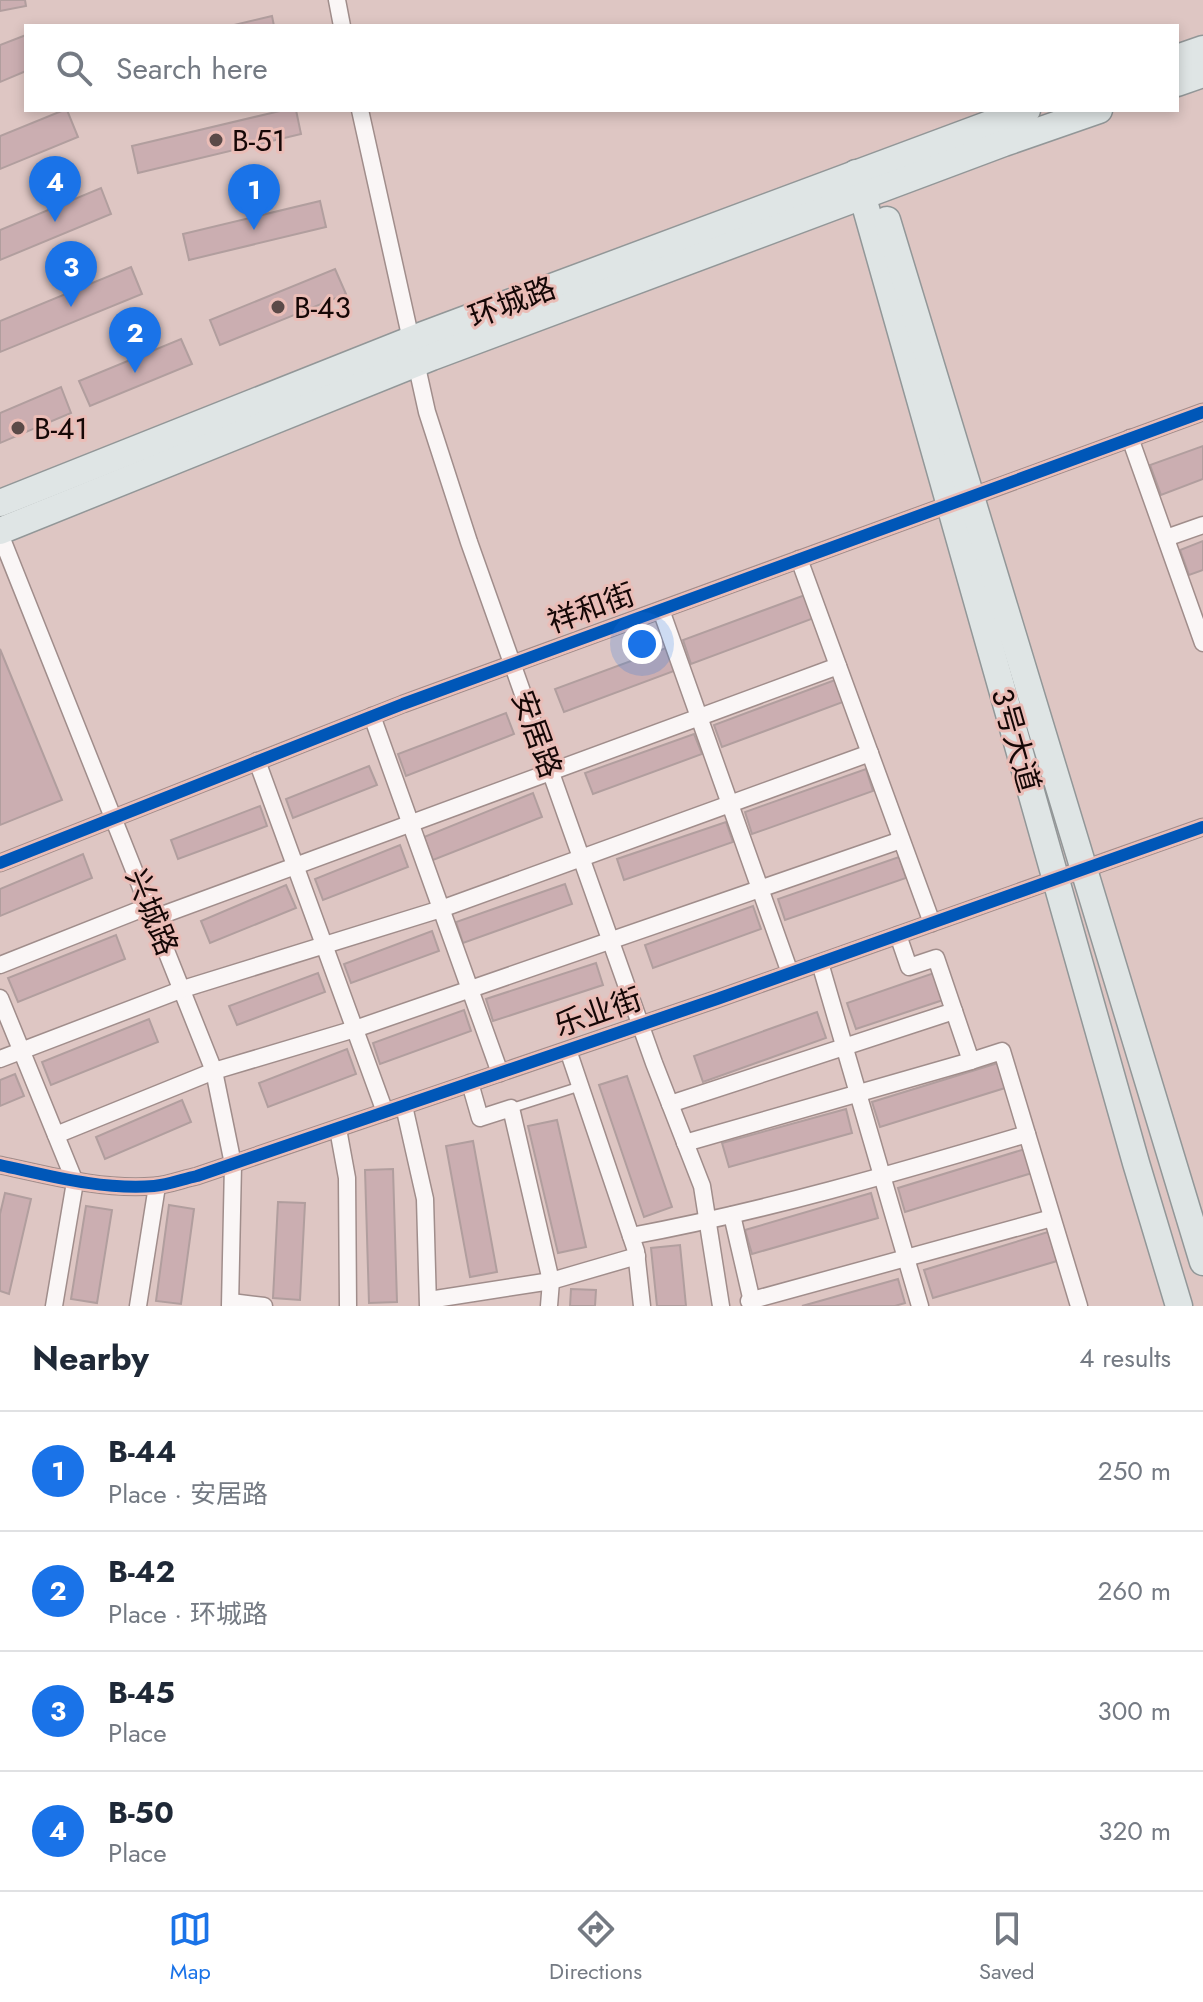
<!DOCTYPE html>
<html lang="en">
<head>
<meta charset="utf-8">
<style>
  body { margin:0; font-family:Jost,"Noto Sans SC",sans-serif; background:#f2f2f3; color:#1f2937 }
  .you { position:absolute; left:642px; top:644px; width:28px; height:28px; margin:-20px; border:6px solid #fff; border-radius:50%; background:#1a73e8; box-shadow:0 0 0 12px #1a73e833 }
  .badge { display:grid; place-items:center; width:52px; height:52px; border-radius:50%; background:#1a73e8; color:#fff; font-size:26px; font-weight:700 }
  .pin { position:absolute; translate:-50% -66px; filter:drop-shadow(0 2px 4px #0008) }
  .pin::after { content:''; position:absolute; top:42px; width:28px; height:24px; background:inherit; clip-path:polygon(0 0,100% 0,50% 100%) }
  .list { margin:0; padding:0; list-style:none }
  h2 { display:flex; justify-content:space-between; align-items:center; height:104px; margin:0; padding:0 32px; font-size:34px }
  h2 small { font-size:26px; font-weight:400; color:#747a83 }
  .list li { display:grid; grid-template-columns:52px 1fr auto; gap:24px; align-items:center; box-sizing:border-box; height:120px; padding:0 32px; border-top:2px solid #e0e1e3 }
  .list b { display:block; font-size:30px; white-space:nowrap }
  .list p { margin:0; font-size:26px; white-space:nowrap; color:#747a83 }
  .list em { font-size:26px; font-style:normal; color:#747a83 }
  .icon { flex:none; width:44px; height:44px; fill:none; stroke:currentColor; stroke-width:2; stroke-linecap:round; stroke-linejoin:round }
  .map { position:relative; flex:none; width:1203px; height:1306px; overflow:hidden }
  .search { position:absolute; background:#fff; box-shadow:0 4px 12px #0003; left:24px; right:24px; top:24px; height:88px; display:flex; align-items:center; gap:20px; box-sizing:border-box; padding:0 28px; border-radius:0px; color:#747a83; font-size:30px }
  .sheet { height:584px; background:#fff }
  nav { display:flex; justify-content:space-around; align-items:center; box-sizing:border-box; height:112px; border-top:2px solid #e0e1e3; background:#fff; font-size:22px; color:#747a83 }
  nav a { display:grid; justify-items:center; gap:4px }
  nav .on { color:#1a73e8 }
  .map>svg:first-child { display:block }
  .building { fill:#cbaeb1; stroke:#b19e9e; stroke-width:2 }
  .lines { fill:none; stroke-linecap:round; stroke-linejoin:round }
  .lane-casing { stroke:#a08d8b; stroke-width:11 }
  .street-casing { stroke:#a08d8b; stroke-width:19 }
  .primary-casing { stroke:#929798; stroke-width:29 }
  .lane { stroke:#faf6f6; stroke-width:8 }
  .street { stroke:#faf6f6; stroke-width:16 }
  .primary { stroke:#dfe5e5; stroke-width:26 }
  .cycleway-casing { stroke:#eabdb7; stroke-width:17 }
  .cycleway { stroke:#0057b8; stroke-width:12 }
  .poi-dot { fill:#5b4a48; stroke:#eabdb7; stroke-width:3 }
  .labels { text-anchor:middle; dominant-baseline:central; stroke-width:6; stroke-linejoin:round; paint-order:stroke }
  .poi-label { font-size:30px; fill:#150706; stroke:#eabdb7; text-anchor:start }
  .street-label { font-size:30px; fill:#150706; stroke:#eabdb7 }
</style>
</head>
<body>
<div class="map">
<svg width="1203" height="1306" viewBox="0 0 1203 1306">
  <rect width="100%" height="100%" fill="#dec6c3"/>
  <g class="building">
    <polygon points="0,0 25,0 26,6 0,11"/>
    <polygon points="272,16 274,26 230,26"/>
    <polygon points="26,35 26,71 0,82 0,45"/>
    <polygon points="64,110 67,110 78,137 0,169 0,136"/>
    <polygon points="284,110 296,110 301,134 138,173 132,146"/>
    <polygon points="101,188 111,214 0,260 0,230"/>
    <polygon points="320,201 326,227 189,260 183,234"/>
    <polygon points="131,267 142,294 0,352 0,321"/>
    <polygon points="335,269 346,294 220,345 210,320"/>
    <polygon points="181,339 192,364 90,406 79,381"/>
    <polygon points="61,387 71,413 0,443 0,413"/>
    <polygon points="1203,446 1203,479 1161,495 1150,465"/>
    <polygon points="1203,541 1203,570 1189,575 1180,550"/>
    <polygon points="805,595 814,618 691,664 683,640"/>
    <polygon points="666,648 674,671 564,712 555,689"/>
    <polygon points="0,649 62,800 0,825"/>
    <polygon points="835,680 843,702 722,747 714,725"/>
    <polygon points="506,713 514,734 406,776 398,754"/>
    <polygon points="694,734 702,754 593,794 585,773"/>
    <polygon points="369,766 377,785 293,818 286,799"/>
    <polygon points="866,769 873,791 752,834 745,812"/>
    <polygon points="533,793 542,817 433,860 424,837"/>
    <polygon points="260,806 267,826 178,859 171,840"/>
    <polygon points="726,822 733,842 624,880 617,859"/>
    <polygon points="400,845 408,867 323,900 315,879"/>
    <polygon points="83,854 92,878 0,916 0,889"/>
    <polygon points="899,857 906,878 785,920 778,899"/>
    <polygon points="565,884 572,904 463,943 456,922"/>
    <polygon points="286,885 296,908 210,943 201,921"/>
    <polygon points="753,906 761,929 653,968 645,945"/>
    <polygon points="432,931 439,951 351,983 344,964"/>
    <polygon points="116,935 125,959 18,1002 8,978"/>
    <polygon points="596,963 603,985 493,1021 486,999"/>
    <polygon points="318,973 325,992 237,1025 229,1006"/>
    <polygon points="934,973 943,1000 856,1029 847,1003"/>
    <polygon points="464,1010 471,1031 380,1064 373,1043"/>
    <polygon points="817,1012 826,1038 703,1082 694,1056"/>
    <polygon points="149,1019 158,1042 51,1085 42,1062"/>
    <polygon points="347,1049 356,1074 268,1107 259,1083"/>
    <polygon points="998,1063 1005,1088 880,1127 872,1102"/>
    <polygon points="15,1074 24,1096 0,1106 0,1080"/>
    <polygon points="627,1076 672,1207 644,1217 599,1085"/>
    <polygon points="182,1100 191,1122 105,1159 96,1137"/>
    <polygon points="846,1109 852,1133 729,1167 722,1143"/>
    <polygon points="557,1120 586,1247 558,1253 528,1126"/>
    <polygon points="473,1141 497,1272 470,1277 446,1146"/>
    <polygon points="1025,1149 1032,1173 905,1212 898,1188"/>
    <polygon points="393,1169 397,1302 369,1303 365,1170"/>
    <polygon points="5,1193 31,1199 9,1294 0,1291 0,1214"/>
    <polygon points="871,1193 878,1218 752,1254 745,1230"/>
    <polygon points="278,1202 305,1203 300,1300 273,1298"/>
    <polygon points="169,1205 194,1209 181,1304 156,1301"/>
    <polygon points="86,1206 112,1210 97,1303 71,1299"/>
    <polygon points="1048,1232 1057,1261 933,1298 924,1270"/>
    <polygon points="680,1245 686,1306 657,1306 651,1248"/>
    <polygon points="898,1279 905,1303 895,1306 802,1306"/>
    <polygon points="571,1289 596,1290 595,1306 570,1306"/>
  </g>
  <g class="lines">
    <g class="lane-casing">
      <polyline id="lane" points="512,1108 581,1086"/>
    </g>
    <g class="street-casing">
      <g id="street">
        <polyline points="337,0 342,26"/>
        <polyline points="360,110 427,412 469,542 654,1063 702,1186 721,1306"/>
        <polyline points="1130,438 1203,643"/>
        <polyline points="0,534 214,1071 233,1164 230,1306"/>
        <polyline points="1166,538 1203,525"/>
        <polyline points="799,559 932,923"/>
        <polyline points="661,610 790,973"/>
        <polyline points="372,716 500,1073"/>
        <polyline points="257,761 385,1112"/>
        <polyline points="0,863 403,704 1203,412"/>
        <polyline points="154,918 838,666"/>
        <polyline points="898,935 909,967 936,958 971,1061 1002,1051 1079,1306"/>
        <polyline points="820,963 920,1306"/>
        <polyline points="0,965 149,906"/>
        <polyline points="0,998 75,1182 54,1306"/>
        <polyline points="568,1050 636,1251 642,1306"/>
        <polyline points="0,1059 183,989 441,909 870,753"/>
        <polyline points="470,1083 480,1118 511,1108 551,1281 549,1306"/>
        <polyline points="670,1104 954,1011"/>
        <polyline points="404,1106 425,1199 428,1306"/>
        <polyline points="338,1129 347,1178 348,1306"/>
        <polyline points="56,1135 214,1071 355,1029 901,840"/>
        <polyline points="685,1143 971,1061"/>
        <path d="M0 1165C51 1176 102 1190 154 1186 168 1185 183 1179 197 1176L717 999 1203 827"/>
        <polyline points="732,1215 753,1306"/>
        <path d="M631 1236C765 1211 896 1173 1027 1134"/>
        <polyline points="429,1300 551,1281 637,1256"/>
        <polyline points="749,1301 1052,1218"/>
        <polyline points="231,1302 264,1306"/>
        <polyline points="138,1306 157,1186"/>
      </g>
    </g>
    <g class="primary-casing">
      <g id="primary">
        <polyline points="1177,58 1203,49"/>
        <polyline points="1177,83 1203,74"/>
        <polyline points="856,173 1136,1163 1179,1306"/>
        <polyline points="887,220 1203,1262"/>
        <polyline points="0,503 423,335 1027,110"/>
        <polyline points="0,531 432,357 1004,143 1099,110"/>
      </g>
    </g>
    <use href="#lane" class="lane"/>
    <use href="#street" class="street"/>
    <use href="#primary" class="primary"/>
    <g class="cycleway-casing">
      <g id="cycleway">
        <polyline points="0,863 403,704 1203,412"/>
        <path d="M0 1165C51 1176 102 1190 154 1186 168 1185 183 1179 197 1176L717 999 1203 827"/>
      </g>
    </g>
    <use href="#cycleway" class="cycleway"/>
  </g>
  <g class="poi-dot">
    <circle cx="216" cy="140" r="8"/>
    <circle cx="278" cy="307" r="8"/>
    <circle cx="18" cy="428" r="8"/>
  </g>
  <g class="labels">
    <g class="poi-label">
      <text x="232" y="140">B-51</text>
      <text x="294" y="307">B-43</text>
      <text x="34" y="428">B-41</text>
    </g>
    <g class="street-label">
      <text transform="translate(512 302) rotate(-21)">环城路</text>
      <text transform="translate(591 608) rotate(-20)">祥和街</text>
      <text transform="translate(537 734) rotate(70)">安居路</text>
      <text transform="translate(1016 740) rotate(74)">3号大道</text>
      <text transform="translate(152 912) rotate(68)">兴城路</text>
      <text transform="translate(598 1012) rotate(-19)">乐业街</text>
    </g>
  </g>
</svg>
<div class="you"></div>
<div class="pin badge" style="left:254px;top:230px">1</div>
<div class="pin badge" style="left:135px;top:373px">2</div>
<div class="pin badge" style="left:71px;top:307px">3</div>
<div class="pin badge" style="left:55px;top:222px">4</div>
<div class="search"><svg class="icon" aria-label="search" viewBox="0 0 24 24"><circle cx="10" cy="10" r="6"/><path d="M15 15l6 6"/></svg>Search here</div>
</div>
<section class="sheet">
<h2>Nearby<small>4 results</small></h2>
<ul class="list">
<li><span class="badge">1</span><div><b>B-44</b><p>Place · 安居路</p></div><em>250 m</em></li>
<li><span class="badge">2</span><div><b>B-42</b><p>Place · 环城路</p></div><em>260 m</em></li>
<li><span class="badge">3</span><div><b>B-45</b><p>Place</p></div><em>300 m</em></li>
<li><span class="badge">4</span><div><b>B-50</b><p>Place</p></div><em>320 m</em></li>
</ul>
</section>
<nav>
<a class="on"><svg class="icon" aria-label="map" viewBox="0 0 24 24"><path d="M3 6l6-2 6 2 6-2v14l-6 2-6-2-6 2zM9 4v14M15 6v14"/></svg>Map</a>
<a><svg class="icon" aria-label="directions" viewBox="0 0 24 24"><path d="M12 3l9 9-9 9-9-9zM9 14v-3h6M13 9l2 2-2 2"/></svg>Directions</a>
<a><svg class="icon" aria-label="saved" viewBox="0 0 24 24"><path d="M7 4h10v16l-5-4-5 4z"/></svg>Saved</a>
</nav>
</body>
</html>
